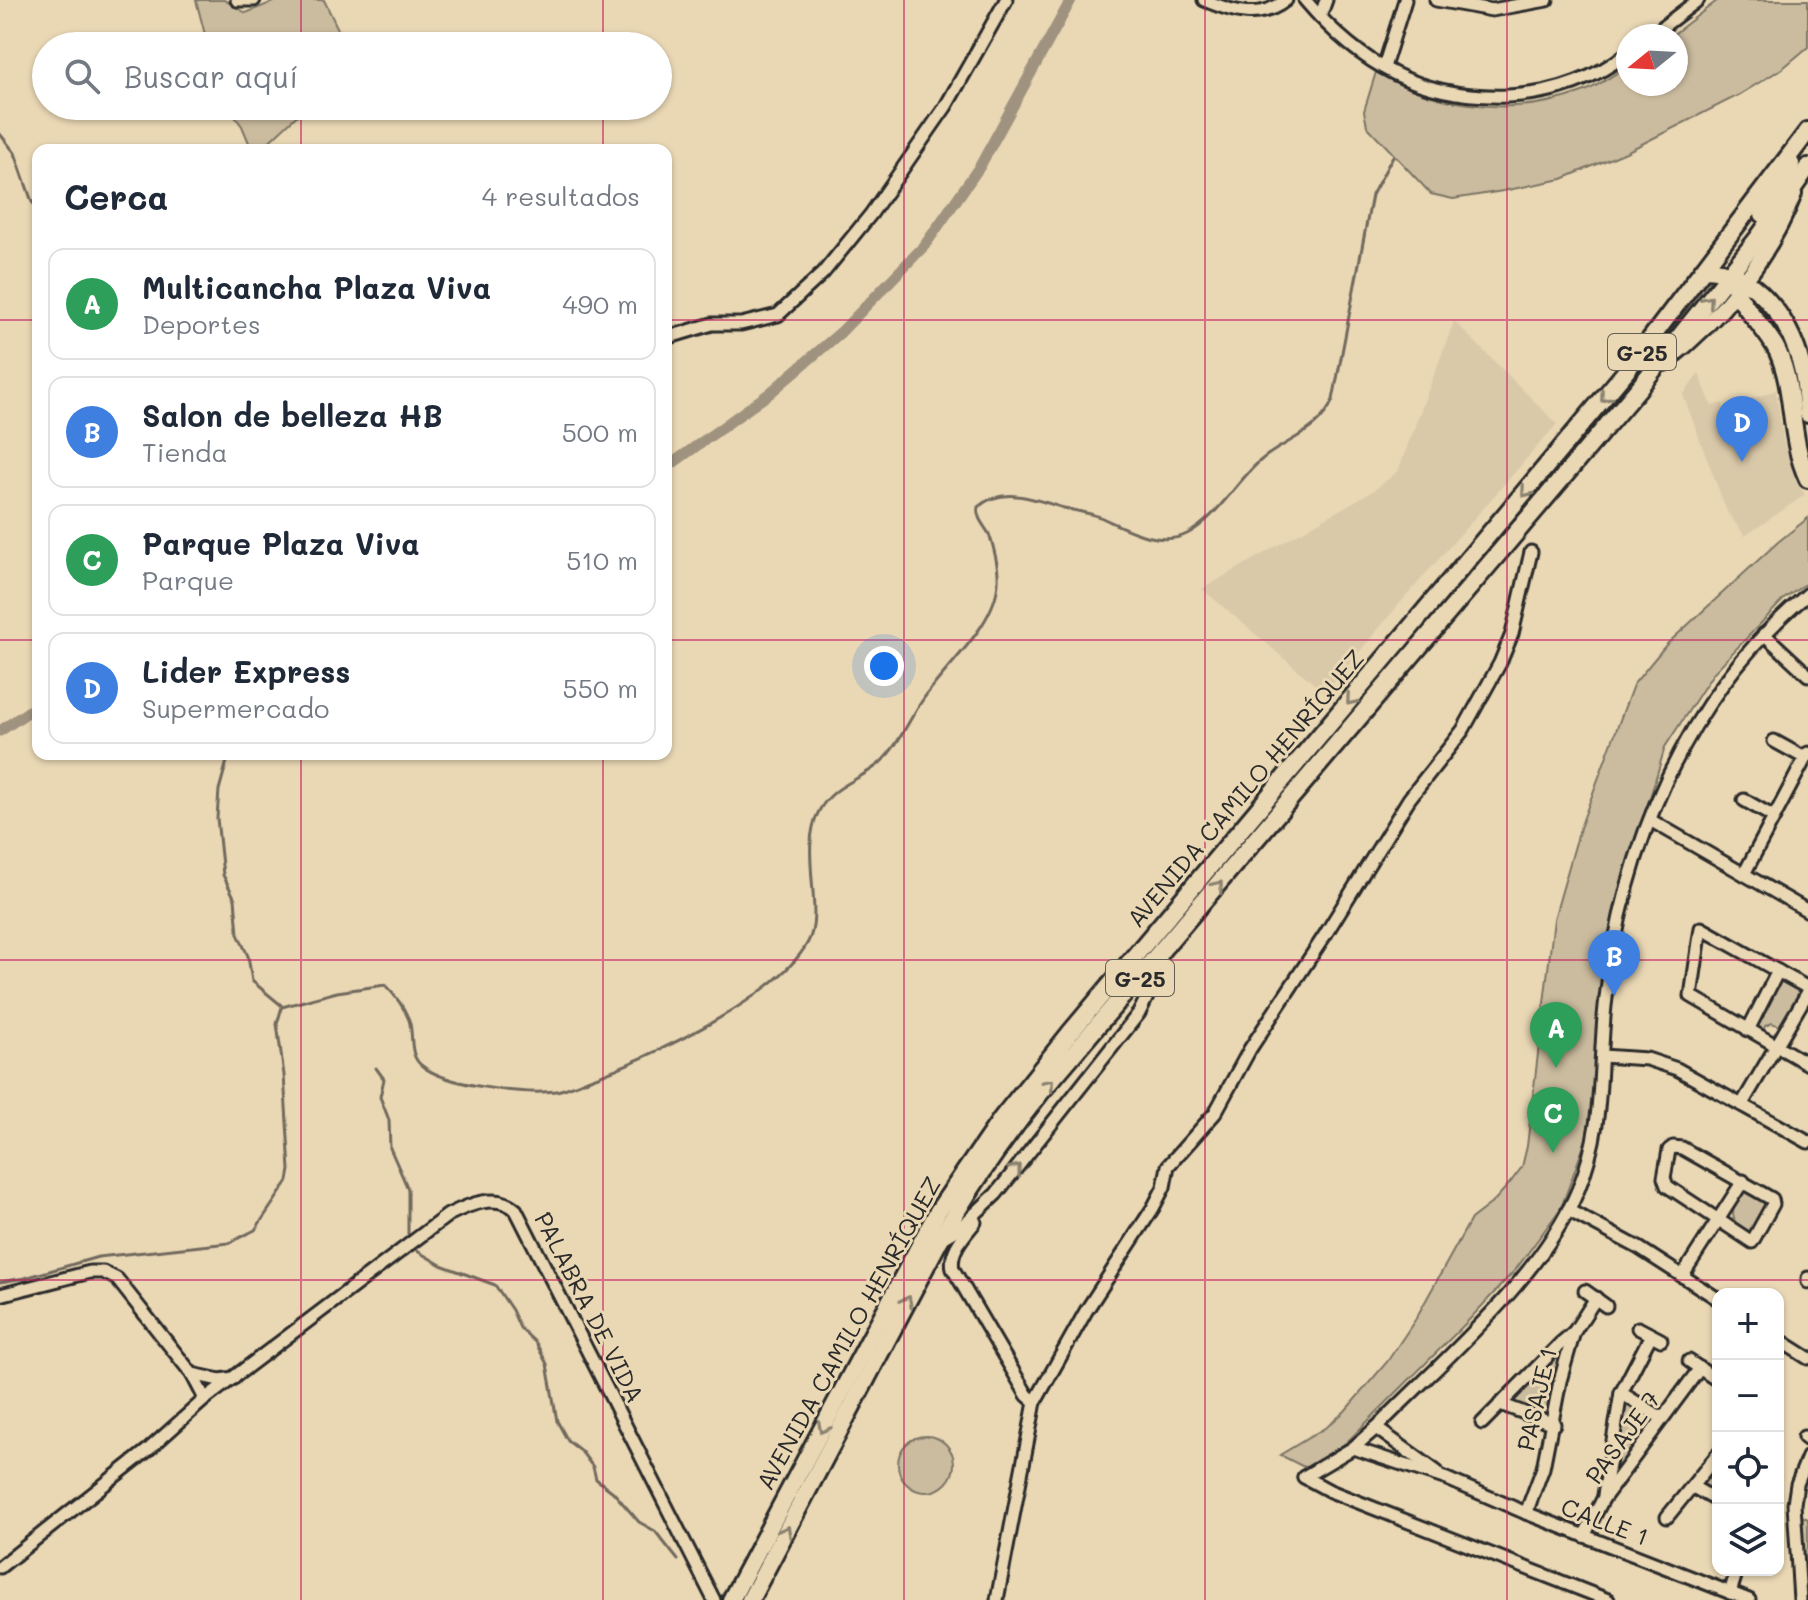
<!DOCTYPE html>
<html lang="es">
<head>
<meta charset="utf-8">
<style>
  body { margin:0; font-family:Mali,sans-serif; background:#f2f2f3; color:#1f2937 }
  .controls { position:absolute; right:24px; bottom:24px; display:grid; overflow:hidden; border-radius:16px; box-shadow:0 2px 6px #0004 }
  .controls button { width:72px; height:72px; display:grid; place-items:center; padding:0; border:0; border-bottom:2px solid #e0e1e3; background:#fff; color:#1f2937; font:40px sans-serif }
  .compass { position:absolute; left:1616px; top:24px; width:72px; height:72px; border-radius:50%; background:#fff; box-shadow:0 2px 6px #0004; rotate:252deg }
  .you { position:absolute; left:884px; top:666px; width:28px; height:28px; margin:-20px; border:6px solid #fff; border-radius:50%; background:#1a73e8; box-shadow:0 0 0 12px #1a73e833 }
  .badge { display:grid; place-items:center; width:52px; height:52px; border-radius:50%; background:#2b2b2b; color:#fff; font-size:26px; font-weight:700 }
  .pin { position:absolute; translate:-50% -66px; filter:drop-shadow(0 2px 4px #0008) }
  .pin::after { content:''; position:absolute; top:42px; width:28px; height:24px; background:inherit; clip-path:polygon(0 0,100% 0,50% 100%) }
  .list { margin:0; padding:0; list-style:none }
  h2 { display:flex; justify-content:space-between; align-items:center; height:104px; margin:0; padding:0 32px; font-size:34px }
  h2 small { font-size:26px; font-weight:400; color:#747a83 }
  .list li { display:grid; grid-template-columns:52px 1fr auto; gap:24px; align-items:center; box-sizing:border-box; height:112px; margin:0 16px 16px; padding:0 16px; border:2px solid #e0e1e3; border-radius:16px }
  .list b { display:block; font-size:30px; white-space:nowrap }
  .list p { margin:0; font-size:26px; white-space:nowrap; color:#747a83 }
  .list em { font-size:26px; font-style:normal; color:#747a83 }
  .icon { flex:none; width:44px; height:44px; fill:none; stroke:currentColor; stroke-width:2; stroke-linecap:round; stroke-linejoin:round }
  .map { position:relative; flex:none; width:1808px; height:1600px; overflow:hidden }
  .search { position:absolute; background:#fff; box-shadow:0 2px 6px #0004; left:32px; top:32px; width:640px; height:88px; display:flex; align-items:center; gap:20px; box-sizing:border-box; padding:0 28px; border-radius:44px; color:#747a83; font-size:30px }
  .panel { position:absolute; background:#fff; box-shadow:0 2px 6px #0004; left:32px; top:144px; width:640px; height:616px; border-radius:16px }
  .map>svg:first-child { display:block }
  .built { fill:#dac9a9 }
  .green { fill:#cbbc9f; stroke:#7b7465; stroke-width:2 }
  .lines { fill:none; stroke-linecap:round; stroke-linejoin:round }
  .stream { stroke:#71695d; stroke-width:3 }
  .canal { stroke:#9f937f; stroke-width:11 }
  .minor-casing { stroke:#2b2b2b; stroke-width:17 }
  .tertiary-casing { stroke:#2b2b2b; stroke-width:20 }
  .secondary-casing { stroke:#2b2b2b; stroke-width:22 }
  .primary-casing { stroke:#2b2b2b; stroke-width:22 }
  .minor { stroke:#ead8b5; stroke-width:11 }
  .tertiary { stroke:#ead8b5; stroke-width:14 }
  .secondary { stroke:#ead8b5; stroke-width:16 }
  .primary { stroke:#ead8b5; stroke-width:16 }
  .oneway { stroke:#8a8270 }
  .grid { fill:none; stroke:#c2185b; stroke-width:2; stroke-opacity:0.55 }
  .labels { text-anchor:middle; dominant-baseline:central; stroke-width:6; stroke-linejoin:round; paint-order:stroke }
  .shield { fill:#ead8b5; stroke:#645f54; stroke-width:2 }
  .shield-label { font-size:22px; font-weight:bold; fill:#2b2b2b }
  .street-label { font-size:24px; fill:#2b2b2b; stroke:#ead8b5 }
</style>
</head>
<body>
<div class="map">
<svg width="1808" height="1600" viewBox="0 0 1808 1600">
  <rect width="100%" height="100%" fill="#ead8b5"/>
  <filter id="ink" filterUnits="userSpaceOnUse"><feTurbulence type="fractalNoise" baseFrequency=".0125" numOctaves="2"/><feDisplacementMap in="SourceGraphic" scale="16" xChannelSelector="R" yChannelSelector="G"/><feConvolveMatrix kernelMatrix="1 2 1 2 8 2 1 2 1" color-interpolation-filters="sRGB"/></filter>
  <g filter="url(#ink)">
    <g class="built">
      <polygon points="1454,321 1557,424 1396,608 1325,693 1202,589 1374,490 1398,471"/>
      <polygon points="1699,373 1712,406 1722,403 1725,409 1776,390 1783,439 1797,482 1805,495 1745,536 1727,512 1683,395"/>
    </g>
    <g class="green">
      <polygon points="196,0 224,0 246,13 278,0 324,0 346,46 208,46"/>
      <path d="M1718 0H1808V47L1783 68 1739 95 1626 152 1562 179 1503 191 1453 199 1431 194 1367 126 1364 111 1376 72C1436 108 1518 118 1585 91 1600 85 1614 74 1628 66V84H1676V36H1671Z"/>
      <polygon points="227,106 307,106 260,150 252,150 242,126"/>
      <polygon points="1710,278 1712,287 1647,358"/>
      <polygon points="1808,518 1808,582 1784,599 1714,672 1665,747 1611,930 1603,975 1592,1107 1587,1137 1561,1208 1516,1269 1468,1321 1347,1442 1308,1469 1280,1455 1328,1426 1345,1411 1387,1362 1415,1320 1471,1219 1493,1202 1509,1184 1522,1167 1527,1146 1554,919 1580,828 1633,685 1666,645 1778,542"/>
      <polygon points="1779,979 1804,994 1784,1028 1772,1023 1765,1026 1763,1032 1755,1026"/>
      <path d="M1744 1188 1771 1204 1750 1239C1728 1218 1729 1213 1744 1188Z"/>
      <polygon points="1572,1333 1550,1422 1499,1404"/>
      <polygon points="1626,1401 1656,1417 1610,1485"/>
      <circle cx="926" cy="1464" r="28"/>
      <polygon points="1718,1460 1718,1495 1699,1486"/>
      <polygon points="1799,1515 1808,1519 1808,1580 1804,1588"/>
    </g>
    <g class="lines">
      <g class="stream">
        <polyline points="0,134 15,153 32,202 38,208"/>
        <polyline points="229,754 219,790 217,818 223,875 235,899 238,934 248,956 252,981 281,1005"/>
        <polyline points="376,1068 384,1079 380,1097 389,1120 390,1148 408,1189 408,1234"/>
        <polyline points="417,1251 441,1265 495,1285 512,1310 520,1328 536,1343 547,1364 557,1421 568,1441 581,1451 593,1467 596,1479 613,1492 639,1522 655,1531 678,1560"/>
        <path d="M0 1282 25 1278 98 1257 229 1243 255 1230 288 1181 290 1170 284 1075 277 1024 282 1007 337 992 385 985C394 994 404 1007 409 1020 414 1034 408 1054 421 1065 445 1086 525 1095 556 1091 568 1089 579 1083 590 1079 649 1058 778 998 808 942 825 912 798 849 819 811 833 785 859 781 880 763 899 745 909 719 924 698 947 665 996 624 998 582 999 568 994 547 989 534 984 525 976 518 978 507 1004 485 1036 500 1064 508 1076 511 1089 513 1100 517 1125 528 1159 548 1187 534 1216 519 1236 482 1260 461 1285 439 1318 434 1333 400L1372 195 1393 156"/>
      </g>
      <g class="canal">
        <polyline points="666,468 770,393 841,332 925,245 980,166 1071,0"/>
        <polyline points="0,731 38,705"/>
      </g>
      <g class="minor-casing">
        <g id="minor">
          <polyline points="237,0 254,0"/>
          <path d="M1204 0C1233 12 1260 21 1286 0"/>
          <path d="M1305 0C1361 66 1421 99 1508 96 1551 94 1593 80 1628 53"/>
          <polyline points="1436,0 1492,10 1547,0"/>
          <polyline points="1320,17 1326,0"/>
          <polyline points="1651,36 1698,0"/>
          <polyline points="1384,67 1405,0"/>
          <polyline points="666,338 712,324 741,324 778,315 823,273 871,214 946,106 1006,0"/>
          <polyline points="1764,634 1808,675"/>
          <polyline points="1774,741 1805,758"/>
          <polyline points="1744,800 1774,817"/>
          <polyline points="1650,820 1808,911"/>
          <polyline points="1744,874 1808,753"/>
          <polyline points="1808,988 1701,928 1691,996 1808,1064"/>
          <polyline points="1748,1030 1778,971"/>
          <polyline points="1602,1056 1647,1059 1677,1069 1808,1142"/>
          <polyline points="1742,1104 1808,992"/>
          <polygon points="1673,1147 1682,1148 1772,1199 1773,1204 1752,1242 1667,1186 1664,1178 1669,1150"/>
          <polyline points="1568,1210 1639,1248 1718,1299"/>
          <path d="M975 1222C964 1236 949 1251 953 1269L1027 1395 1035 1402"/>
          <polyline points="943,1238 960,1228 996,1194 1139,1013 1154,983 1163,951"/>
          <polyline points="1682,1276 1743,1181"/>
          <polyline points="1808,1278 1808,1282"/>
          <polyline points="1585,1291 1606,1306"/>
          <polyline points="0,1295 90,1272 103,1272 117,1279 192,1374 220,1380 234,1378"/>
          <polyline points="1638,1328 1661,1340"/>
          <polyline points="1778,1339 1808,1358"/>
          <polyline points="1689,1361 1717,1380"/>
          <polyline points="192,1374 205,1399"/>
          <polyline points="1621,1393 1662,1418"/>
          <polyline points="1500,1404 1554,1424"/>
          <polyline points="1482,1423 1561,1343 1574,1332"/>
          <polyline points="1376,1428 1437,1472"/>
          <polyline points="1804,1437 1808,1440"/>
          <polyline points="1353,1448 1447,1479 1526,1513 1749,1600"/>
          <path d="M1304 1477 1353 1448 1376 1428C1443 1360 1541 1278 1578 1190 1605 1124 1598 1074 1605 1006 1622 850 1685 695 1808 594"/>
          <polyline points="1304,1477 1330,1491 1608,1600"/>
          <polyline points="1693,1487 1718,1501"/>
          <polyline points="1604,1495 1621,1393 1651,1335"/>
          <polyline points="1526,1513 1543,1468 1560,1381 1574,1332 1596,1298"/>
          <polyline points="1667,1517 1718,1454"/>
          <polyline points="1584,1536 1603,1499 1700,1368"/>
          <path d="M0 1567 148 1450 205 1399 448 1215C468 1205 497 1192 516 1210L714 1600"/>
          <polyline points="1730,1593 1737,1570"/>
          <polyline points="997,1600 1035,1402 1086,1311 1153,1208 1164,1187 1168,1166 1215,1113 1250,1049 1325,935 1409,799 1463,730 1500,663 1512,634 1531,552"/>
          <polyline points="1800,1600 1794,1504 1797,1484 1808,1457"/>
        </g>
      </g>
      <g class="tertiary-casing">
        <path id="tertiary" d="M1664 363C1720 320 1768 260 1794 194"/>
      </g>
      <g class="secondary-casing">
        <g id="secondary">
          <path d="M1704 269C1754 270 1789 318 1801 364 1806 380 1806 397 1808 414"/>
          <path d="M1731 272C1734 304 1765 324 1778 352 1796 392 1788 437 1808 479"/>
        </g>
      </g>
      <g class="primary-casing">
        <g id="primary">
          <polyline points="1763,214 1791,164"/>
          <polyline points="731,1600 938,1211 1002,1118 1070,1033 1627,370 1808,131"/>
          <path d="M750 1600 939 1241C969 1188 1003 1140 1041 1092L1638 389 1758 238 1808 167"/>
        </g>
      </g>
      <use href="#minor" class="minor"/>
      <use href="#tertiary" class="tertiary"/>
      <use href="#secondary" class="secondary"/>
      <use href="#primary" class="primary"/>
    </g>
    <defs><path id="oneway-chevron" d="M-2-3.5L2.5 0L-2 3.5" fill="none" stroke-width="1.6" stroke-linecap="round" stroke-linejoin="round" transform="scale(2)"/></defs>
    <g class="oneway">
      <use href="#oneway-chevron" transform="translate(1708 301) rotate(-49)"/>
      <use href="#oneway-chevron" transform="translate(1605 397) rotate(130)"/>
      <use href="#oneway-chevron" transform="translate(1526 492) rotate(130)"/>
      <use href="#oneway-chevron" transform="translate(1351 700) rotate(130)"/>
      <use href="#oneway-chevron" transform="translate(1218 886) rotate(-50)"/>
      <use href="#oneway-chevron" transform="translate(1049 1084) rotate(-49)"/>
      <use href="#oneway-chevron" transform="translate(1016 1169) rotate(-52)"/>
      <use href="#oneway-chevron" transform="translate(907 1301) rotate(-62)"/>
      <use href="#oneway-chevron" transform="translate(823 1428) rotate(118)"/>
      <use href="#oneway-chevron" transform="translate(786 1531) rotate(-62)"/>
    </g>
  </g>
  <path class="grid" d="M301 0V46M603 0V46M904 0V1600M1205 0V1600M1507 0V1600M301 106V150M603 106V150M0 320H38M666 320H1808M0 640H38M666 640H1808M301 754V1600M603 754V1600M0 960H1808M0 1280H1808"/>
  <g class="labels">
    <g class="shield">
      <rect x="1608" y="334" width="68" height="36" rx="6"/>
      <rect x="1106" y="960" width="68" height="36" rx="6"/>
    </g>
    <g class="shield-label">
      <text x="1642" y="352">G-25</text>
      <text x="1140" y="978">G-25</text>
    </g>
    <g class="street-label">
      <text transform="translate(1245 788) rotate(-50)">AVENIDA CAMILO HENRÍQUEZ</text>
      <text transform="translate(590 1307) rotate(63)">PALABRA DE VIDA</text>
      <text transform="translate(848 1333) rotate(-61)">AVENIDA CAMILO HENRÍQUEZ</text>
      <text transform="translate(1536 1399) rotate(-77)">PASAJE 1</text>
      <text transform="translate(1622 1437) rotate(-54)">PASAJE 7</text>
      <text transform="translate(1605 1521) rotate(21)">CALLE 1</text>
    </g>
  </g>
</svg>
<div class="controls">
<button>+</button>
<button>−</button>
<button><svg class="icon" aria-label="locate" viewBox="0 0 24 24"><circle cx="12" cy="12" r="6"/><path d="M12 2v4M12 18v4M2 12h4M18 12h4"/></svg></button>
<button><svg class="icon" aria-label="layers" viewBox="0 0 24 24"><path d="M12 4l9 5-9 5-9-5zM3 14l9 5 9-5"/></svg></button>
</div>
<svg class="compass" viewBox="-18 -18 36 36"><path d="M0-13l5 13h-10z" fill="#e53935"/><path d="M0 13l5-13h-10z" fill="#747a83"/></svg>
<div class="you"></div>
<div class="pin badge" style="left:1556px;top:1068px;background:#2e9e5b">A</div>
<div class="pin badge" style="left:1614px;top:996px;background:#3f7fe0">B</div>
<div class="pin badge" style="left:1553px;top:1153px;background:#2e9e5b">C</div>
<div class="pin badge" style="left:1742px;top:462px;background:#3f7fe0">D</div>
<div class="search"><svg class="icon" aria-label="search" viewBox="0 0 24 24"><circle cx="10" cy="10" r="6"/><path d="M15 15l6 6"/></svg>Buscar aquí</div>
<section class="panel">
<h2>Cerca<small>4 resultados</small></h2>
<ul class="list">
<li><span class="badge" style="background:#2e9e5b">A</span><div><b>Multicancha Plaza Viva</b><p>Deportes</p></div><em>490 m</em></li>
<li><span class="badge" style="background:#3f7fe0">B</span><div><b>Salon de belleza HB</b><p>Tienda</p></div><em>500 m</em></li>
<li><span class="badge" style="background:#2e9e5b">C</span><div><b>Parque Plaza Viva</b><p>Parque</p></div><em>510 m</em></li>
<li><span class="badge" style="background:#3f7fe0">D</span><div><b>Lider Express</b><p>Supermercado</p></div><em>550 m</em></li>
</ul>
</section>
</div>
</body>
</html>
